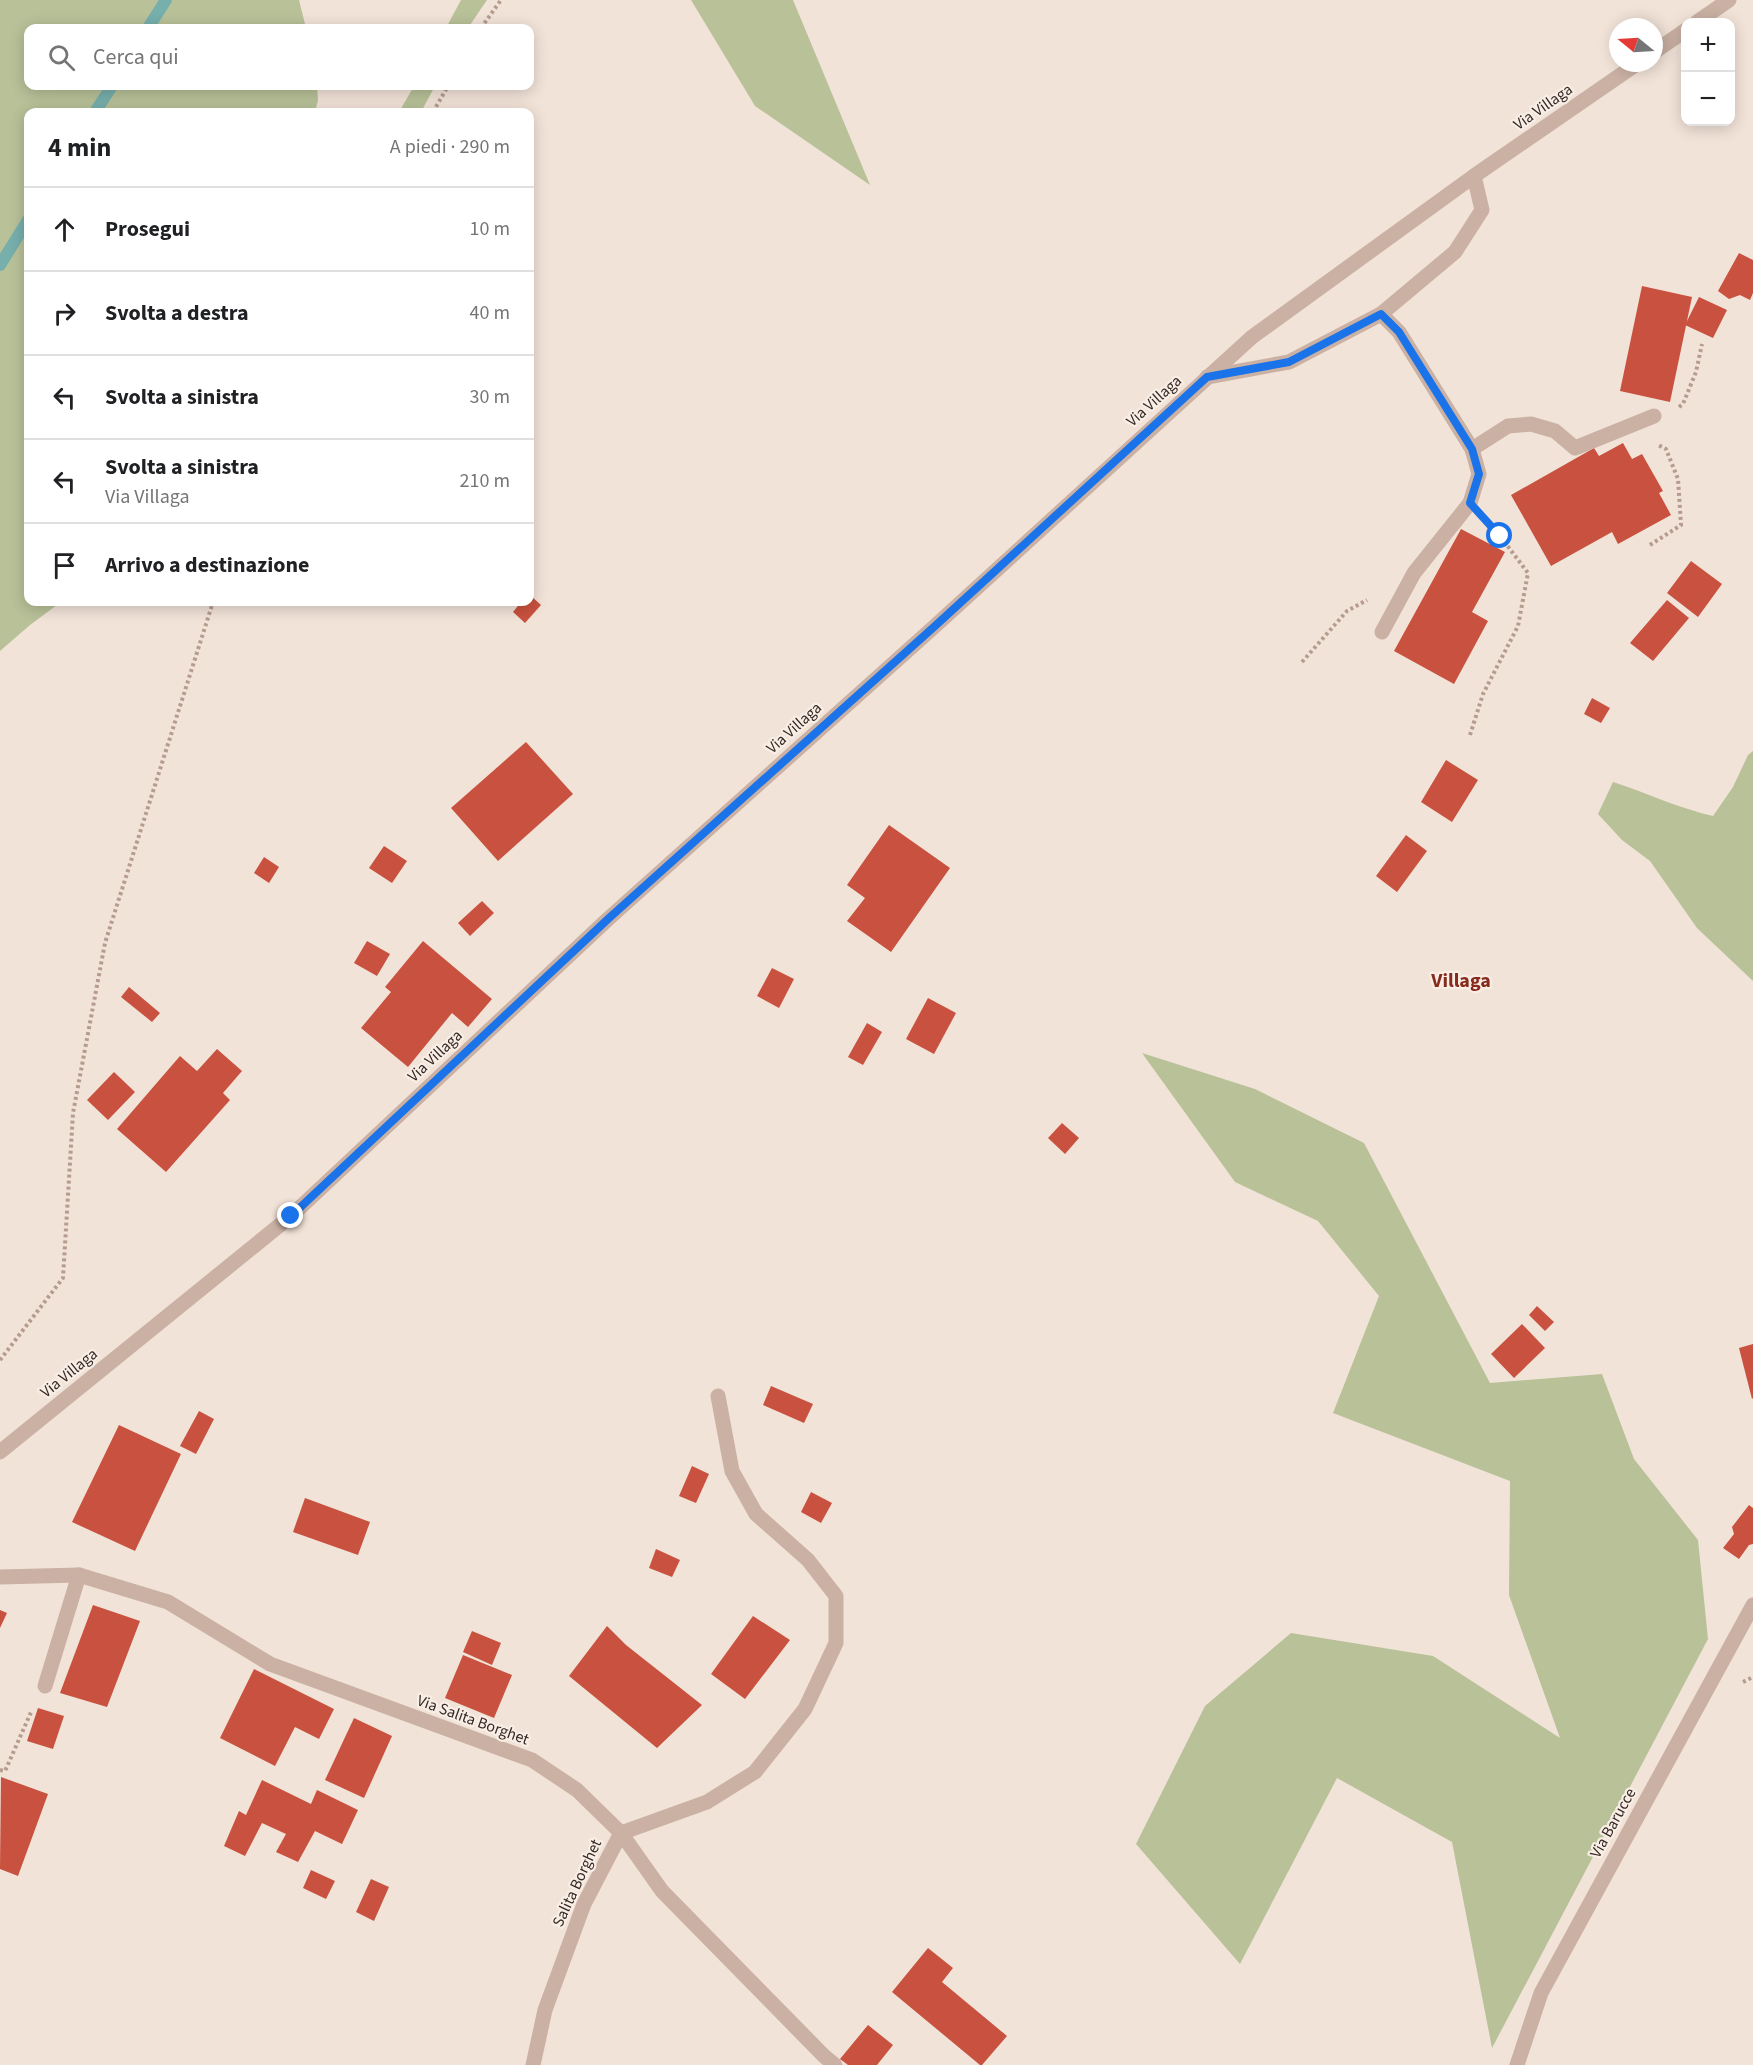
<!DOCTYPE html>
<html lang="it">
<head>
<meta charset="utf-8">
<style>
  body { margin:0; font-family:"Source Sans 3",sans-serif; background:#f6f6f6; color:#202124 }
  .controls { position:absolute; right:18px; top:18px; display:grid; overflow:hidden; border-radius:12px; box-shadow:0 3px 15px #0003 }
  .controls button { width:54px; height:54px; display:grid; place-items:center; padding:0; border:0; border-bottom:2px solid #e0e0e0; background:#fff; color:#202124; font:30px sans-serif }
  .compass { position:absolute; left:1609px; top:18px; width:54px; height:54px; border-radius:50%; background:#fff; box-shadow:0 3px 15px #0003; rotate:288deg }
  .stop { position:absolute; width:18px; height:18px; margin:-14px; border:4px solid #1a73e8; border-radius:50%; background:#fff }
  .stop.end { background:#1a73e8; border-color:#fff; box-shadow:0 2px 6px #0008 }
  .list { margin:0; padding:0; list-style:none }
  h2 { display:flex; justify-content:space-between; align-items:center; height:78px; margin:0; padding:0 24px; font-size:26px }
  h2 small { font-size:20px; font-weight:400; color:#757577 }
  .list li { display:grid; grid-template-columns:39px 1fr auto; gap:18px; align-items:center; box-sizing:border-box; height:84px; padding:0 24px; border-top:2px solid #e0e0e0 }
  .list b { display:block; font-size:22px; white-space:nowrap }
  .list p { margin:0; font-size:20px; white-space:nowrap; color:#757577 }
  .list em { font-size:20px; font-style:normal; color:#757577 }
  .icon { flex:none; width:33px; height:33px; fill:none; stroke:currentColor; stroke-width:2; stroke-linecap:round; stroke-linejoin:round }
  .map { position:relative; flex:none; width:1753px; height:2065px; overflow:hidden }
  .search { position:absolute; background:#fff; box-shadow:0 3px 15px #0003; left:24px; top:24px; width:510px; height:66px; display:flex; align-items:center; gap:15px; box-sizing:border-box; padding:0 21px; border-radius:12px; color:#757577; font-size:22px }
  .panel { position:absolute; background:#fff; box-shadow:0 3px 15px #0003; left:24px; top:108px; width:510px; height:498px; border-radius:12px }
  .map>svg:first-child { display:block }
  .green { fill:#b8c198 }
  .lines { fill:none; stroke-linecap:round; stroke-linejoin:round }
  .stream { stroke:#77afac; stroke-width:12 }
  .building { fill:#c9513f }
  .path { stroke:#b69b8f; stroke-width:4; stroke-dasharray:3 3; stroke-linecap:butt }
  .minor { stroke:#cab1a4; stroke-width:15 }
  .route { stroke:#1a73e8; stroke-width:8 }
  .labels { text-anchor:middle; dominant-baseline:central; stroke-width:4.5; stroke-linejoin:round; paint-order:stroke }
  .street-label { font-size:16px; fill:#352926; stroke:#f9eee5 }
  .quarter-label { font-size:20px; font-weight:bold; fill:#862b1d; stroke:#f9eee5 }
</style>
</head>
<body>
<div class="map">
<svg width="1753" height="2065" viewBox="0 0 1753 2065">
  <rect width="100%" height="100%" fill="#f2e3d8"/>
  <g class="green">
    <polygon points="0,0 299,0 306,28 28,28 28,86 317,86 318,100 315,112 28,112 28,602 61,602 30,625 0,651"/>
    <polygon points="461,0 487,0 468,28 446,28"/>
    <polygon points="691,0 793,0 870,185 755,106"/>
    <polygon points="414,86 435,86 421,112 399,112"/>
    <path d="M1753 751V981L1697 928 1650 861 1622 840 1598 814 1613 782C1647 793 1678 808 1713 816L1733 787 1748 755Z"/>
    <polygon points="1142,1053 1255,1089 1364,1143 1490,1383 1602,1374 1634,1459 1698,1540 1708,1639 1492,2048 1452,1842 1337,1778 1240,1964 1136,1844 1205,1706 1291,1633 1433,1656 1560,1738 1509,1595 1510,1481 1333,1413 1379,1296 1318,1221 1235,1182"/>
  </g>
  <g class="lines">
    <g class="stream">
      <polyline points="148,28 166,0"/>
      <polyline points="95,112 112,86"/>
      <polyline points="0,265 28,220"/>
    </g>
  </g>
  <g class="building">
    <polygon points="1739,253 1753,260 1753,293 1750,300 1740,295 1729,299 1718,291"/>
    <polygon points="1642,286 1692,297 1670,402 1620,391"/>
    <polygon points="1699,297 1727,310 1713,338 1685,325"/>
    <polygon points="1623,443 1632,459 1642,454 1663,491 1659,493 1671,515 1618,544 1612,532 1551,566 1511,495 1594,448 1599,456"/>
    <polygon points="1461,529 1505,552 1472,612 1488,621 1454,684 1394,651"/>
    <polygon points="1691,561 1722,584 1698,617 1667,593"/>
    <polygon points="530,595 541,605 525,623 513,612 521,602 530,602"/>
    <polygon points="1667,600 1689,618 1653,661 1630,643"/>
    <polygon points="1592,698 1610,708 1601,723 1584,714"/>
    <polygon points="526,742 573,794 498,861 451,808"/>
    <polygon points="1446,760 1478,780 1452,822 1421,802"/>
    <polygon points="889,825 950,868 891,952 847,921 865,898 847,885"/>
    <polygon points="1406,835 1427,851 1397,892 1376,876"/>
    <polygon points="384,846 407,861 392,883 369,868"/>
    <polygon points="264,857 279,867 269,883 254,873"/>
    <polygon points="482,901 494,913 470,936 458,923"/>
    <polygon points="367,941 390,954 377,976 354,963"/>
    <polygon points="423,941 492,999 468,1027 452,1013 408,1067 361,1028 391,992 385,987"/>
    <polygon points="772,968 794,979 779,1008 757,996"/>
    <polygon points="129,987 160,1013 152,1022 121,997"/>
    <polygon points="928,998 956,1013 934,1054 906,1039"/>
    <polygon points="867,1023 882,1032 863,1065 848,1057"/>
    <polygon points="217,1049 242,1071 223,1093 230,1100 166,1172 117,1129 180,1056 197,1071"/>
    <polygon points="114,1072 135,1092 108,1120 87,1100"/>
    <polygon points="1062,1123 1079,1138 1065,1154 1048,1138"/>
    <polygon points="1537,1306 1554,1322 1545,1331 1529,1315"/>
    <polygon points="1522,1324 1545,1348 1514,1378 1491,1354"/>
    <polygon points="1753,1344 1753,1398 1752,1399 1739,1348"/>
    <polygon points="771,1386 813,1404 804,1423 763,1405"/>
    <polygon points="199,1411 214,1419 196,1454 180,1446"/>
    <polygon points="119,1425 181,1454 135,1551 72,1522"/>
    <polygon points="692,1466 709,1474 696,1503 679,1496"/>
    <polygon points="811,1492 832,1503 821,1523 801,1512"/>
    <polygon points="305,1498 370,1522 358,1555 293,1532"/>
    <polygon points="1749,1505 1753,1508 1753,1544 1749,1545 1739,1559 1723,1548 1734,1534 1732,1527"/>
    <polygon points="656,1549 680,1560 672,1577 649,1568"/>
    <polygon points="93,1605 140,1621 107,1707 60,1693"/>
    <polygon points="0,1610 7,1613 0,1628"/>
    <polygon points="753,1616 790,1640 745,1699 711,1674"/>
    <polygon points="607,1626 626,1645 702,1705 657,1748 569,1676"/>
    <polygon points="472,1631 501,1643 492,1665 463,1652"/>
    <polygon points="463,1655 512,1675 494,1718 445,1698"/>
    <polygon points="254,1669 334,1709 319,1739 295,1727 275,1766 220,1738"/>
    <polygon points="38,1708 64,1716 53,1749 27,1741"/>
    <polygon points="354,1718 392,1736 364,1798 325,1780"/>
    <polygon points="1,1777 48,1794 18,1876 0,1869"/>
    <polygon points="262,1780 311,1804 317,1790 358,1810 342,1844 315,1831 298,1862 276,1852 286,1834 262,1823 245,1856 224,1846 239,1811 246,1815"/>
    <polygon points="311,1870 335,1881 326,1899 303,1888"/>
    <polygon points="371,1879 389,1887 374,1921 356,1912"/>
    <polygon points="928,1948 953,1968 942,1982 1007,2036 982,2065 980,2065 892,1992"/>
    <polygon points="868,2025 893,2045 877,2065 848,2065 840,2059"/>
  </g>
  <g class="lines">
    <g class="path">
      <polyline points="481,28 501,0"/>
      <polyline points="433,112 448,86"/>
      <polyline points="1679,407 1683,404 1696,372 1702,344"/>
      <polyline points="1650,545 1681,525 1678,479 1666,449 1658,445"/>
      <polyline points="1302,662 1347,611 1367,600"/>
      <polyline points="1470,735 1483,694 1518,626 1528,573 1500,536 1489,523"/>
      <polyline points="0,1360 63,1278 73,1113 105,943 213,602"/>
      <polyline points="1743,1682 1753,1677"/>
      <polyline points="0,1770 5,1771 32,1710"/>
    </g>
    <g class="minor">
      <polyline points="1697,22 1729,0"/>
      <polyline points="1654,52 1686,30"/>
      <polyline points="1381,314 1399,332 1472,449 1479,474 1470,503 1414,573 1382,632"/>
      <polyline points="1207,377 1289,362 1381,314 1455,252 1482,210 1474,176"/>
      <polyline points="1472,449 1508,426 1531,424 1555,431 1575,448 1654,416"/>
      <polyline points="0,1452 291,1216 608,919 935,626 1252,337 1474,176 1638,63"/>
      <polyline points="0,1577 79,1575 168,1602 270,1664 532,1760 577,1790 621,1833 662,1891 824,2056 835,2065"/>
      <polyline points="45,1686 79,1575"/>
      <polyline points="533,2065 545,2010 584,1904 621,1833 707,1802 755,1772 805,1709 836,1643 836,1596 808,1560 756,1514 732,1471 718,1396"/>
      <polyline points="1517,2065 1541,1993 1753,1605"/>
    </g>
  </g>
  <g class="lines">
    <polyline class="route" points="291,1216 608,919 935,626 1207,377 1289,362 1381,314 1399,332 1472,449 1479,474 1470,503 1500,536"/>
  </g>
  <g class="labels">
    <g class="street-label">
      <text transform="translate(1543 107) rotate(-35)">Via Villaga</text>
      <text transform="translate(1154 401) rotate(-42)">Via Villaga</text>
      <text transform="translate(794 728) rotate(-42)">Via Villaga</text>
      <text transform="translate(435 1056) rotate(-43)">Via Villaga</text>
      <text transform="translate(69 1373) rotate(-39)">Via Villaga</text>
      <text transform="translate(473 1720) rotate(20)">Via Salita Borghet</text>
      <text transform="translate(1613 1823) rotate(-61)">Via Barucce</text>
      <text transform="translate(577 1883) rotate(-65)">Salita Borghet</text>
    </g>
    <g class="quarter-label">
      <text x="1461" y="981">Villaga</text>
    </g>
  </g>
</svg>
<div class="controls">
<button>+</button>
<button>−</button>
</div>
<svg class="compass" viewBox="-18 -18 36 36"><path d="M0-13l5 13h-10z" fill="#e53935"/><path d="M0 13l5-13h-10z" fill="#757577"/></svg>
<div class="stop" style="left:1500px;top:536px"></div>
<div class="stop end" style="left:291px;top:1216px"></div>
<div class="search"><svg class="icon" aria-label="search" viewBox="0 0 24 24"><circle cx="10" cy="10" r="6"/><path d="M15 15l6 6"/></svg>Cerca qui</div>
<section class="panel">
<h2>4 min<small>A piedi · 290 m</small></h2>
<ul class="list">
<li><svg class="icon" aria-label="ahead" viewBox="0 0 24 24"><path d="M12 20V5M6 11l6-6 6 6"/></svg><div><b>Prosegui</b></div><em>10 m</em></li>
<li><svg class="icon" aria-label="right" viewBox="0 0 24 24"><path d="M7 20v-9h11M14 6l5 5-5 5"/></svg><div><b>Svolta a destra</b></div><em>40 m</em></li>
<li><svg class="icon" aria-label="left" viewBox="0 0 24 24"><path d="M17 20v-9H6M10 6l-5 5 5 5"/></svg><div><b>Svolta a sinistra</b></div><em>30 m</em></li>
<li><svg class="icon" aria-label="left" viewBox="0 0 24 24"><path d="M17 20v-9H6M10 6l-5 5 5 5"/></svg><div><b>Svolta a sinistra</b><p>Via Villaga</p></div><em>210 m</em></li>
<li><svg class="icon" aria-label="arrive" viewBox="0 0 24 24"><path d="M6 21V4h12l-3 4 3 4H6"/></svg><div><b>Arrivo a destinazione</b></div></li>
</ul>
</section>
</div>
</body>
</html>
